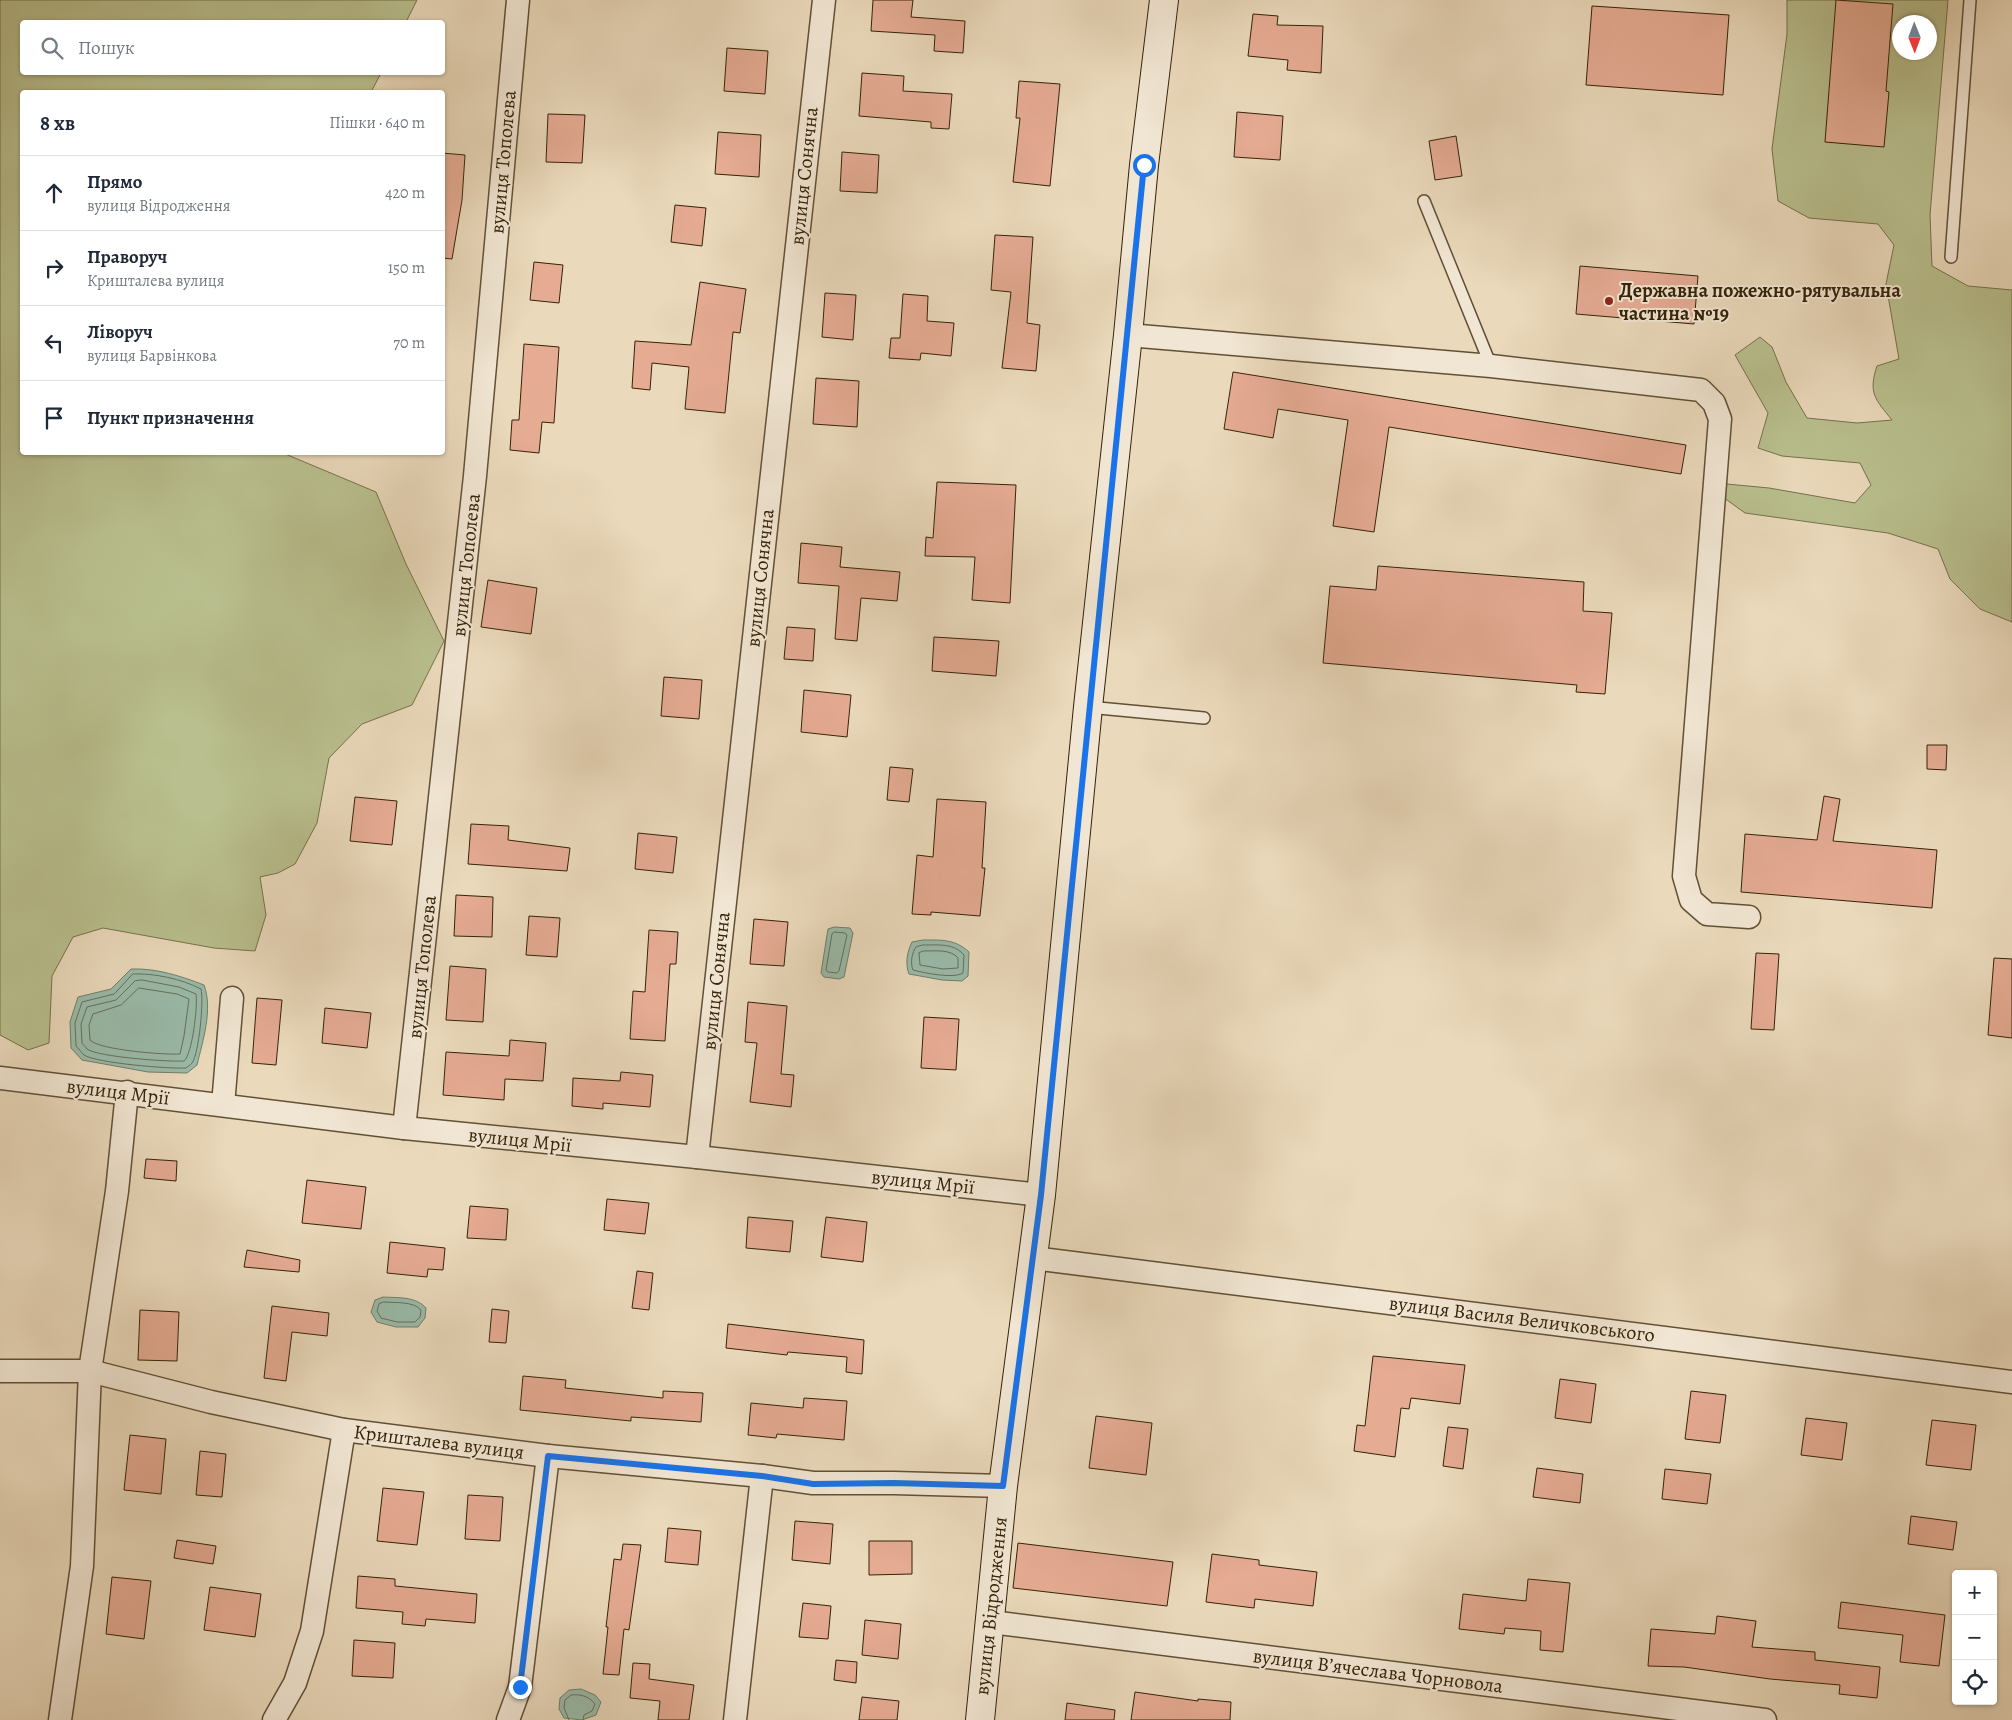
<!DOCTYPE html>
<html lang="uk">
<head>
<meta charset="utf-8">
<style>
  body { margin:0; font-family:Alegreya,serif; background:#f6f6f7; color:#1f2937 }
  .controls { position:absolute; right:15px; bottom:15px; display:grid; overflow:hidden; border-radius:5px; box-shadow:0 1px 4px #0004 }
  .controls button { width:45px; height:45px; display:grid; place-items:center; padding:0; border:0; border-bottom:1px solid #e0e1e3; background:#fff; color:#1f2937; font:25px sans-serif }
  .compass { position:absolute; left:1892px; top:15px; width:45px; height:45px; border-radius:50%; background:#fff; box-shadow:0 1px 4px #0004; rotate:179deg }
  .stop { position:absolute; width:15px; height:15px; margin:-11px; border:4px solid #1a73e8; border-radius:50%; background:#fff }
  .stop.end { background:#1a73e8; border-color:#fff; box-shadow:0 1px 5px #0008 }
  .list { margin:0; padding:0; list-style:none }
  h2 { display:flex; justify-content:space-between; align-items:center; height:65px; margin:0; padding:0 20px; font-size:21px }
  h2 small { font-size:16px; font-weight:400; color:#747a83 }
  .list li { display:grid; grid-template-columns:32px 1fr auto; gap:15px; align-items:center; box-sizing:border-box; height:75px; padding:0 20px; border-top:1px solid #e0e1e3 }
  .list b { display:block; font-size:19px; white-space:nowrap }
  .list p { margin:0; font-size:16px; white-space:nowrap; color:#747a83 }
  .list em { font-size:16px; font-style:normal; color:#747a83 }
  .icon { flex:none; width:28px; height:28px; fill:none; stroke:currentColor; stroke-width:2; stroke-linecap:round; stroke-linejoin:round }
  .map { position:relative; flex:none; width:2012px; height:1720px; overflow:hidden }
  .search { position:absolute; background:#fff; box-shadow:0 1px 4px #0004; left:20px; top:20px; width:425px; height:55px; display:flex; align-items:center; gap:12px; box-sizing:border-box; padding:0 18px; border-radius:5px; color:#747a83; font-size:19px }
  .panel { position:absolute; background:#fff; box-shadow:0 1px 4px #0004; left:20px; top:90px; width:425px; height:365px; border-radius:5px }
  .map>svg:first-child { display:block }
  .green { fill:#b9bf8e; stroke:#77714b; fill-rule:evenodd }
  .water { fill:#9ba; stroke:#717e69 }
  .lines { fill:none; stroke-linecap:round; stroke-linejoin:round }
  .shore { stroke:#676f59; stroke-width:1 }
  .building { fill:#e5ab93; stroke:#352308 }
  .lane-casing { stroke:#625035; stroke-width:14 }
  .street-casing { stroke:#625035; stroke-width:25 }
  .secondary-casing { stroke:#352308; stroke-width:30 }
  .lane { stroke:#f1e6d3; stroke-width:11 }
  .street { stroke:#f1e6d3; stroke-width:22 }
  .secondary { stroke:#f1e6d3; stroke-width:28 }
  .route { stroke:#1a73e8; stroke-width:6 }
  .poi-dot { fill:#8f2418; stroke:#f1e6d3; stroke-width:2 }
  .labels { text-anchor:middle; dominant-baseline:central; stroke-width:4; stroke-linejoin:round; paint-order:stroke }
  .street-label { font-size:20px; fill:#352308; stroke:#f1e6d3 }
  .poi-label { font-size:20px; font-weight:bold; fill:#352308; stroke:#f1e6d3; text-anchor:start }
</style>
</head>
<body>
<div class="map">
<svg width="2012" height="1720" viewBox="0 0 2012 1720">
  <rect width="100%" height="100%" fill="#ead9bb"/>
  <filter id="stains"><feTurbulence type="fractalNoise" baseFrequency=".004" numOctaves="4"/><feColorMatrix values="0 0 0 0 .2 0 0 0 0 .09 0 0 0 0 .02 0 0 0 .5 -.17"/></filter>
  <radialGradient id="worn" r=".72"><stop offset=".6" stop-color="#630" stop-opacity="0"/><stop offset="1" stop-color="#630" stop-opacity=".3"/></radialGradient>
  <g class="green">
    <polygon points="0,0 417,0 406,22 22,22 22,72 381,73 371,92 22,92 22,452 283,453 376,492 406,564 444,641 412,705 362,724 329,758 317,823 295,864 278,873 260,877 266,915 255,951 214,948 103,928 73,937 52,976 49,1043 28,1050 0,1035"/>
    <path d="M1787 0H1948L1930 215 1932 266 1968 286 2012 290V622L1980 609 1950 579 1938 549 1888 533 1745 513 1720 495 1727 484 1769 488 1855 503 1871 485 1860 463 1782 456 1758 448 1768 413 1735 355 1760 337 1772 347 1786 382 1807 418 1857 423 1892 420C1875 399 1868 393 1877 366L1899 359 1886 284 1894 245 1878 224 1809 218 1778 201 1772 149 1787 34ZM1900 22H1930V52H1900Z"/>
  </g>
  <g class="water">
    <polygon points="834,927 850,928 853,933 844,977 839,979 824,977 821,973 828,929"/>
    <path d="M923 940C942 940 955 939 969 952L968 976 962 981 942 980 909 974C905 964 907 952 912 942Z"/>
    <path d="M131 969C156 968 181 976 204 985 213 1009 203 1040 197 1065L187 1073 148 1072 82 1060 71 1048 70 1022 78 997 111 989Z"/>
    <path d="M383 1297C398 1298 415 1296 426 1308L425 1318 418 1327H396L377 1322 371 1312 375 1300Z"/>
    <polygon points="581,1689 595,1695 601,1702 596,1715 582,1720 564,1718 559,1709 560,1698 569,1690"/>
  </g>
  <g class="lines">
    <g class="shore">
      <polygon points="835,932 845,933 847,935 839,971 837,973 828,972 826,970 832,934"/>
      <path d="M923 945C938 945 954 943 964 955L963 973C954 979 924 973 913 970 910 963 912 952 916 947Z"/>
      <path d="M924 951C935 951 951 949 958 958V968L943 969 920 965 919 953Z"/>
      <path d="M133 974C154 973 182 979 201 989 204 1000 199 1054 192 1063 191 1065 188 1066 186 1068 169 1069 96 1063 84 1055 81 1052 78 1048 76 1046L75 1023 82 1002 114 994Z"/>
      <path d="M142 980 179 987 196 994C198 1006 192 1055 184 1061 168 1062 98 1057 87 1049 87 1048 82 1044 82 1043L81 1024 87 1007 116 1000 135 981Z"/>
      <path d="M139 988 177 994 189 999 184 1036 180 1054C165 1055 99 1050 90 1040L89 1025 93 1014 121 1005Z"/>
      <path d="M384 1302C395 1303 413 1301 421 1310L420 1317 415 1322H397L381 1318 377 1311 379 1304Z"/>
      <path d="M569 1720 564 1708 565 1700 571 1695C580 1694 589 1696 595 1704L592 1711 584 1715 583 1720"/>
    </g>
  </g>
  <g class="building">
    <polygon points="873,0 913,0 911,17 965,21 963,53 934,51 935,35 871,31"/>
    <polygon points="1836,0 1893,4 1886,91 1889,92 1884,147 1825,142"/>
    <polygon points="1592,6 1729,15 1723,95 1586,85"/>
    <polygon points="1253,14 1278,16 1277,25 1323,26 1321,73 1287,70 1288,60 1248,56"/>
    <polygon points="727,48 768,51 765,94 724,91"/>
    <polygon points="862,73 904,76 903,91 952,94 949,129 931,128 931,122 859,116"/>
    <polygon points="1019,81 1060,84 1050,186 1013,182 1020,118 1016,118"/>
    <polygon points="1237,112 1283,116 1280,160 1234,157"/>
    <polygon points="548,114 585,115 582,163 546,162"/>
    <polygon points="718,132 761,135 759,177 715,174"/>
    <polygon points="1456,136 1462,176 1435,180 1429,141"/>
    <polygon points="842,152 879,155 877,193 840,191"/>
    <polygon points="442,153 465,155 462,200 452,259 442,258"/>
    <polygon points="675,205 706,208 702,246 671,242"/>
    <polygon points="995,235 1033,237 1027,323 1040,325 1036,371 1002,368 1011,292 991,290"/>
    <polygon points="534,262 563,265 559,303 530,300"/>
    <polygon points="1580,266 1698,276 1694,324 1576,314"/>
    <polygon points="700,282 746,289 740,333 733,332 725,413 685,409 689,367 652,363 650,390 632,388 635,341 691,345"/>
    <polygon points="825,293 856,295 853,340 822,337"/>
    <polygon points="903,294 928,296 927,321 954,323 951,356 921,353 920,360 889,358 891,338 900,338"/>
    <polygon points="524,344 559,347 554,423 542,422 539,453 510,450 512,420 519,420"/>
    <polygon points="1233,372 1686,445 1681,474 1389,427 1374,532 1333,526 1348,420 1278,409 1273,438 1224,429"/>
    <polygon points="816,378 859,381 857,427 813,424"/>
    <polygon points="937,482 1016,485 1010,603 972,600 975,557 925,556 926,537 933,538"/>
    <polygon points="801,543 842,547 840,567 900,572 897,601 861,598 857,641 835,639 839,586 798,583"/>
    <polygon points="1378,566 1584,582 1583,611 1612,613 1605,694 1576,692 1577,685 1323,663 1330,586 1376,590"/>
    <polygon points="488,580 537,588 531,634 481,627"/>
    <polygon points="787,627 815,629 813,661 784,659"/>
    <polygon points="934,637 999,641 996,676 932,671"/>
    <polygon points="664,677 702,680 699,719 661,716"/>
    <polygon points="804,690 851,695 847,737 801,732"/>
    <polygon points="1927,745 1947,745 1946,770 1927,769"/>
    <polygon points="890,767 913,769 909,802 887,800"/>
    <polygon points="1824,796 1840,799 1833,841 1937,850 1932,908 1741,892 1745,834 1817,840"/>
    <polygon points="355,797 397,801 392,845 350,841"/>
    <polygon points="937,799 986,802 982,868 985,868 980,916 931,912 931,915 912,914 917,855 933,857"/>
    <polygon points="471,824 509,826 508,840 570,848 567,871 468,864"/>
    <polygon points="638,833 677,837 673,873 635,869"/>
    <polygon points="456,895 493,897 492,937 454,936"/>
    <polygon points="529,916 560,918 557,957 526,955"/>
    <polygon points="754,919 788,922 784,966 750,964"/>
    <polygon points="649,930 678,932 676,964 670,964 665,1041 630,1039 633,991 645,992"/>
    <polygon points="1756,953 1779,954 1774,1030 1751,1029"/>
    <polygon points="1994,958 2012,959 2012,1038 1988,1035"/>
    <polygon points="450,966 486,969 483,1022 446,1020"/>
    <polygon points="257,998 282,1000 276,1065 252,1063"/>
    <polygon points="748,1002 787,1006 781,1074 794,1075 791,1107 750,1102 757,1043 745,1042"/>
    <polygon points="325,1008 371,1013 367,1048 322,1043"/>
    <polygon points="924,1017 959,1019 956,1070 921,1068"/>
    <polygon points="510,1040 546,1043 543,1081 505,1079 504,1100 443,1095 446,1052 509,1056"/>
    <polygon points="621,1072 653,1075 650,1107 603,1103 603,1109 572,1106 573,1078 620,1081"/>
    <polygon points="146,1159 177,1161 176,1181 144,1178"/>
    <polygon points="307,1180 366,1187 361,1229 302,1223"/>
    <polygon points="607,1199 649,1203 645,1234 604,1230"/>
    <polygon points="470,1206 508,1209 506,1240 467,1238"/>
    <polygon points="748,1217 793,1221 790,1252 746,1248"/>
    <polygon points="826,1217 867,1222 863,1262 821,1257"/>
    <polygon points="390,1242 445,1248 443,1270 428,1269 427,1277 387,1273"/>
    <polygon points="247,1250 300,1260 299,1272 244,1267"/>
    <polygon points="637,1271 653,1273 649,1310 632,1308"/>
    <polygon points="272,1306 329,1313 327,1336 292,1332 286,1381 264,1378"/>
    <polygon points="492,1309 509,1311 506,1343 489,1342"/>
    <polygon points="140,1310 179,1312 177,1361 138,1360"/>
    <polygon points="728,1324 864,1340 862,1374 846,1372 847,1357 788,1352 787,1355 726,1348"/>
    <polygon points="1373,1356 1465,1365 1460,1404 1411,1398 1409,1409 1401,1408 1395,1457 1354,1451 1357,1425 1365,1426"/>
    <polygon points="523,1376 566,1380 565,1388 663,1398 663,1391 703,1393 701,1422 631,1417 631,1421 520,1410"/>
    <polygon points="1560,1379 1596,1384 1591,1423 1555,1418"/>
    <polygon points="1691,1391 1726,1395 1720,1443 1685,1439"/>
    <polygon points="804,1398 847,1401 844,1440 777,1434 776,1438 748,1435 751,1403 803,1408"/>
    <polygon points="1096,1416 1152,1423 1146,1475 1089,1468"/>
    <polygon points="1806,1418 1847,1423 1842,1460 1801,1455"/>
    <polygon points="1932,1420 1976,1425 1971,1470 1926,1465"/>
    <polygon points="1448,1427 1468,1429 1463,1469 1443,1466"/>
    <polygon points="130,1435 166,1439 161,1494 124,1490"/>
    <polygon points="200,1451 226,1454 222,1497 196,1495"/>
    <polygon points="1537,1468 1583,1474 1580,1503 1533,1497"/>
    <polygon points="1665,1469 1711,1474 1707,1504 1662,1499"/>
    <polygon points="383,1488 424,1492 417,1545 377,1541"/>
    <polygon points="468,1495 503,1497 500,1541 465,1539"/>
    <polygon points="1911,1516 1957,1522 1953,1550 1908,1544"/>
    <polygon points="795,1521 833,1524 830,1564 792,1560"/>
    <polygon points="668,1528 701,1531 698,1565 665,1562"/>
    <polygon points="177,1540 216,1546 213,1564 174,1558"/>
    <polygon points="869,1541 912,1541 912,1574 869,1575"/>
    <polygon points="1018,1543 1173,1562 1167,1606 1013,1588"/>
    <polygon points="623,1544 641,1545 629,1630 624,1629 619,1675 603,1674 608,1627 606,1627 614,1559 621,1560"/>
    <polygon points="1212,1554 1259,1560 1259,1565 1317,1572 1313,1606 1255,1599 1254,1608 1206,1602"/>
    <polygon points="358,1576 395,1579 395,1586 477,1594 475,1623 426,1619 425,1626 402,1624 403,1612 356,1608"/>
    <polygon points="112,1577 151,1581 144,1639 106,1634"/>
    <polygon points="1528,1579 1570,1583 1563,1652 1540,1650 1541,1631 1505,1628 1504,1634 1459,1629 1463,1594 1526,1601"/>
    <polygon points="210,1587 261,1594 255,1637 204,1630"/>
    <polygon points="1841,1602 1945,1615 1939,1666 1900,1662 1903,1635 1838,1628"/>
    <polygon points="803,1603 831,1606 828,1639 799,1637"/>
    <polygon points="1717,1616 1756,1621 1752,1647 1815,1652 1815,1660 1880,1667 1877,1698 1839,1694 1840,1685 1770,1679 1684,1667 1648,1666 1651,1629 1715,1634"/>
    <polygon points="865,1620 901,1624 898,1659 862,1655"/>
    <polygon points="354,1640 395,1643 393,1678 352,1676"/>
    <polygon points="836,1660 857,1662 856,1683 834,1680"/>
    <polygon points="633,1663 650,1664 649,1679 694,1685 689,1720 658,1720 660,1701 630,1698"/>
    <polygon points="1135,1692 1198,1701 1198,1699 1231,1702 1230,1720 1131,1720"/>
    <polygon points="862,1697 899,1701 897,1720 859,1720"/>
    <polygon points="1067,1703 1115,1710 1114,1720 1065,1720"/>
  </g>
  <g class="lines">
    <g class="lane-casing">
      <g id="lane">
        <polyline points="1424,201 1491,366"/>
        <polyline points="1951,257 1970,0"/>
        <polyline points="1088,707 1204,718"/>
      </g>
    </g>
    <g class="street-casing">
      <g id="street">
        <polyline points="1128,335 1491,366 1701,390 1714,403 1720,419 1684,876 1691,900 1707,914 1749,917"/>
        <polyline points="0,1078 404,1128 697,1157 1041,1195"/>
        <polyline points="223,1105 232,998"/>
        <polyline points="404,1128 475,476 518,0"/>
        <polyline points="697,1157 824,0"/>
        <polyline points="1033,1258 2012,1382"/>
        <polyline points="0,1371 90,1371 211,1402 344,1430 548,1456 762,1476 813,1483 894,1483 1003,1486"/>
        <polyline points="991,1622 1765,1720"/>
        <polyline points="60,1720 82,1566 90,1371 117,1191 127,1092"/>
        <polyline points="274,1720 295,1683 312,1631 344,1430"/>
        <polyline points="508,1720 520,1687 548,1456"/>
        <polyline points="735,1720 762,1476"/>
      </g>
    </g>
    <g class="secondary-casing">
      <polyline id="secondary" points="980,1720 1003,1486 1041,1195 1088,707 1128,335 1144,165 1164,0"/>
    </g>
    <use href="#lane" class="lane"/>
    <use href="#street" class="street"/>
    <use href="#secondary" class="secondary"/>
  </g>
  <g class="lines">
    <polyline class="route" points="520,1687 548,1456 762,1476 813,1484 894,1483 1003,1486 1041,1195 1144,165"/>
  </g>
  <circle class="poi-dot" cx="1609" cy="301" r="5"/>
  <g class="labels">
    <g class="street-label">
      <text transform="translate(503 162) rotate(-85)">вулиця Тополева</text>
      <text transform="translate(804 176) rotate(-84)">вулиця Сонячна</text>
      <text transform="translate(466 565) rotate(-84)">вулиця Тополева</text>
      <text transform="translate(760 578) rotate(-84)">вулиця Сонячна</text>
      <text transform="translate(422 967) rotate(-84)">вулиця Тополева</text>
      <text transform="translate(716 981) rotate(-84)">вулиця Сонячна</text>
      <text transform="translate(118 1092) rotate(7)">вулиця Мрії</text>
      <text transform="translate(520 1140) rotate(6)">вулиця Мрії</text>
      <text transform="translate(923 1182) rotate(6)">вулиця Мрії</text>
      <text transform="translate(1522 1319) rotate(7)">вулиця Василя Величковського</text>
      <text transform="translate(439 1442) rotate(7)">Кришталева вулиця</text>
      <text transform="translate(991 1606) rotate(-84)">вулиця Відродження</text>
      <text transform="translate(1378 1671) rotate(7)">вулиця Вʼячеслава Чорновола</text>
    </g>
    <g class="poi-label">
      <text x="1619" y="290">Державна пожежно-рятувальна<tspan x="1619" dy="23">частина №19</tspan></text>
    </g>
  </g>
  <rect width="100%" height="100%" filter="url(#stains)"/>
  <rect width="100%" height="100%" fill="url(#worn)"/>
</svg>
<div class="controls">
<button>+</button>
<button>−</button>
<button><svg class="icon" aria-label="locate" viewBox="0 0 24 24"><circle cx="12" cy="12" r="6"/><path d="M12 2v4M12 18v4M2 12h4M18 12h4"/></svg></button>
</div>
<svg class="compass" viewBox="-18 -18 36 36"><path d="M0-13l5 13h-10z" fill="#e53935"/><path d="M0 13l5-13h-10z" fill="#747a83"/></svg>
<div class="stop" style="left:1144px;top:165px"></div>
<div class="stop end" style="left:520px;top:1687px"></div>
<div class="search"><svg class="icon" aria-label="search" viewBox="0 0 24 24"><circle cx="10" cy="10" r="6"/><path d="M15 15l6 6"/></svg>Пошук</div>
<section class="panel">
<h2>8 хв<small>Пішки · 640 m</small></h2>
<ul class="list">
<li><svg class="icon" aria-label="ahead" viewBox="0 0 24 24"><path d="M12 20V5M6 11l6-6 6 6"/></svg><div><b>Прямо</b><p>вулиця Відродження</p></div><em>420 m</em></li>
<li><svg class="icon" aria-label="right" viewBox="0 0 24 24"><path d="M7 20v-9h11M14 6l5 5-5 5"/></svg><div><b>Праворуч</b><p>Кришталева вулиця</p></div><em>150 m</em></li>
<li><svg class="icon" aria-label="left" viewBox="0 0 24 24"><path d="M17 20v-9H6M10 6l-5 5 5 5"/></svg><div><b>Ліворуч</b><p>вулиця Барвінкова</p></div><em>70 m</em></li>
<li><svg class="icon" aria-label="arrive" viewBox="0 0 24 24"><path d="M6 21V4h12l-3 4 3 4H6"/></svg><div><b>Пункт призначення</b></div></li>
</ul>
</section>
</div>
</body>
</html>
